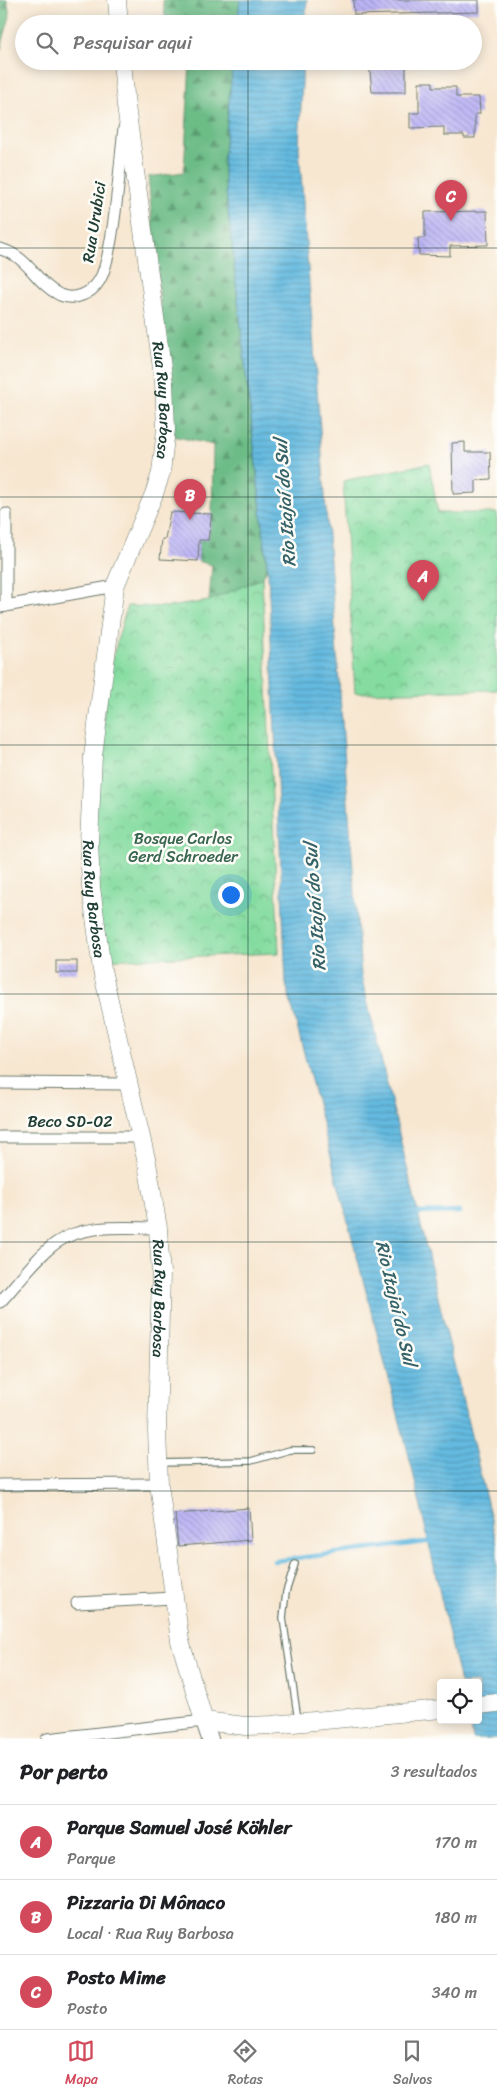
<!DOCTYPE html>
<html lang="pt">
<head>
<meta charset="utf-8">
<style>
  body { margin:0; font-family:Sriracha,sans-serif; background:#f2f2f2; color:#202124 }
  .controls { position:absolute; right:15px; bottom:15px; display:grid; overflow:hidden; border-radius:5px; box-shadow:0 2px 12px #0003 }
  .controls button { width:45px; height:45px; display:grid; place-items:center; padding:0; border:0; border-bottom:1px solid #e0e0e0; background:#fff; color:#202124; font:25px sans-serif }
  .you { position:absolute; left:230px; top:894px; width:18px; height:18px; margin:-12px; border:4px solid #fff; border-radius:50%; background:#1a73e8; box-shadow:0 0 0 8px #1a73e833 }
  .badge { display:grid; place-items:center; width:32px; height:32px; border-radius:50%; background:#d1495b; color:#fff; font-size:16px; font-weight:700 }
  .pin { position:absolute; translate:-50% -41px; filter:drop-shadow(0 1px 2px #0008) }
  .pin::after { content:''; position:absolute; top:26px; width:18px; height:15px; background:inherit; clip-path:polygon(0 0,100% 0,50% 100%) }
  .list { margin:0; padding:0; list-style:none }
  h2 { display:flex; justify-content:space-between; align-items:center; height:65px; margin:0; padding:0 20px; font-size:21px }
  h2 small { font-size:16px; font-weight:400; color:#757577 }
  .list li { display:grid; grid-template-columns:32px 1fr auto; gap:15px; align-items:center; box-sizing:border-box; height:75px; padding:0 20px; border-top:1px solid #e0e0e0 }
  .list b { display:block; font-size:19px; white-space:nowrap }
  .list p { margin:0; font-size:16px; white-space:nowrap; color:#757577 }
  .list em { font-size:16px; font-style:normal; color:#757577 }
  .icon { flex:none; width:28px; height:28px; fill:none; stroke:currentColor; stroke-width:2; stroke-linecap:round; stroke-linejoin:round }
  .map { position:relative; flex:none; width:497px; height:1739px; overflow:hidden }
  .search { position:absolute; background:#fff; box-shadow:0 2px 12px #0003; left:15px; right:15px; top:15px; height:55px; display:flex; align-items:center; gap:12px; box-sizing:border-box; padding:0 18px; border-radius:28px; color:#757577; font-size:19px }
  .sheet { height:290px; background:#fff }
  nav { display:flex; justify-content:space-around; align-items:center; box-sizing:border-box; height:70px; border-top:1px solid #e0e0e0; background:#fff; font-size:14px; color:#757577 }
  nav a { display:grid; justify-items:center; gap:2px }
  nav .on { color:#d1495b }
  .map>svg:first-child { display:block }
  .forest { fill:url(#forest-firs); stroke:#467c5d }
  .park { fill:url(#park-crowns); stroke:#528c6a }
  .water { fill:url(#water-rules); stroke:#427c8a }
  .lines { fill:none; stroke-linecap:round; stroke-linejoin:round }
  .stream { stroke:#64bae0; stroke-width:4.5 }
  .building { fill:url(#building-back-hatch) }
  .lane-casing { stroke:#6b786b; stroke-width:8 }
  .street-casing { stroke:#6b786b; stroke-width:13 }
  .secondary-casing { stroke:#6b786b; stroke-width:18 }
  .primary-casing { stroke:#6b786b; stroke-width:19 }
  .lane { stroke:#fff; stroke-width:5.5 }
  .street { stroke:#fff; stroke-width:11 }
  .secondary { stroke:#fff; stroke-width:16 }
  .primary { stroke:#fff; stroke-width:18 }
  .grid { fill:none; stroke:#1f3d34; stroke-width:1; stroke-opacity:0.55 }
  .labels { text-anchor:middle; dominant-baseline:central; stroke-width:5; stroke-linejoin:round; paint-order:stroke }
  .street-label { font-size:16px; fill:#1f3d34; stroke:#fdfcf7 }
  .park-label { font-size:16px; fill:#38654f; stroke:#fdfcf7 }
  .water-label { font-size:18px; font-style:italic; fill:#346268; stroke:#fdfcf7 }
</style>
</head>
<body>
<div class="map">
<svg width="497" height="1739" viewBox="0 0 497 1739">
  <defs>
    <pattern id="forest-firs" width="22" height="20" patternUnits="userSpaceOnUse" patternTransform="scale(1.25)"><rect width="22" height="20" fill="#6cbc86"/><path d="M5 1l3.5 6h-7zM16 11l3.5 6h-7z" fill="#589a6e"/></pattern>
    <pattern id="park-crowns" width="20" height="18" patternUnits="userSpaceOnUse" patternTransform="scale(1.25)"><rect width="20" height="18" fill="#85dca0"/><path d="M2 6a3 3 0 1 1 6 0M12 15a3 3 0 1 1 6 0" fill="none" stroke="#6cb483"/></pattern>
    <pattern id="water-rules" width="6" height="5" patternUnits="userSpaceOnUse" patternTransform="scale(1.25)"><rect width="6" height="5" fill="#64bae0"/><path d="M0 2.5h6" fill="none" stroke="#5298b6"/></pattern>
    <pattern id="building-back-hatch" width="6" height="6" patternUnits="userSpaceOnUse" patternTransform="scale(1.25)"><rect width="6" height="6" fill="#bdb5f6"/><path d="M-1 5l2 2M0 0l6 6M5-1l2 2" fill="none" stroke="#9994c8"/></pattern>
  </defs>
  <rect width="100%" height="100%" fill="#fdfcf7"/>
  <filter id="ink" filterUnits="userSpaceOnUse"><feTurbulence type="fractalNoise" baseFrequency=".02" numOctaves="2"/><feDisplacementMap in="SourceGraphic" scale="10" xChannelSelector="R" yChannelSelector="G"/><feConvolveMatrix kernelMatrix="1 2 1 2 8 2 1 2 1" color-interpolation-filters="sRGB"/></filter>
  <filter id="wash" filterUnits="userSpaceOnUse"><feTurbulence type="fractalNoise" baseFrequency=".0096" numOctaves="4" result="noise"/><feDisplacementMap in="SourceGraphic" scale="20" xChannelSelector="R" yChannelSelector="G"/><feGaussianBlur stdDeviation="1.12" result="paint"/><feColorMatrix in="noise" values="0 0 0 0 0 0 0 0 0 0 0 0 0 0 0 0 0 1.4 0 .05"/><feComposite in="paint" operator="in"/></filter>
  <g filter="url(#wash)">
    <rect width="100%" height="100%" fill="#f7e7d1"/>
    <g class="forest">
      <polygon points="0,0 7,0 10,16 0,52"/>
      <polygon points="163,0 240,0 237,24 166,24"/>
      <polygon points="190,61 233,61 223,164 267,569 262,578 209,601 212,565 198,561 199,540 208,540 212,514 213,445 173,436 148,177 184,172"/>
    </g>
    <g class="park">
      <polygon points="429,463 438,513 497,513 497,690 355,693 343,481"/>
      <polygon points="262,578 279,953 102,960 92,842 107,678 127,606 168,607 209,601"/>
    </g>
    <g class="water">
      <polygon points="240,0 307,0 305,24 237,24"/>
      <polygon points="233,61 303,61 299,148 361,975 497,1544 497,1739 473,1739 469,1720 478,1720 478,1683 460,1683 412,1468 286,984 268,573 223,164"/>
    </g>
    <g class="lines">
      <g class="stream">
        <polyline points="414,1213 460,1212"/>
        <polyline points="274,1561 434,1541"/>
      </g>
    </g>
    <g id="blocks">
      <g class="building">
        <polygon points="353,0 479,0 479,12 354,15"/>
        <polygon points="369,61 406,63 406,92 372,92"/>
        <polygon points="419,82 433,82 433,87 456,87 456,97 479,97 480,114 475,114 475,138 464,138 464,135 444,135 444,127 410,128 410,113 419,113"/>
        <polygon points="487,211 488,245 450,246 450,256 419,255 418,238 425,238 425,212"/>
        <polygon points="465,442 465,452 490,452 491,479 476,480 476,493 453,494 452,443"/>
        <polygon points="170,512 212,514 208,540 199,540 198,561 160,559 162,539 165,539"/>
        <rect x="56" y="961" width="21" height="12"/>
        <polygon points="249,1508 251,1540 178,1546 175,1514"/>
      </g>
    </g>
  </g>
  <g filter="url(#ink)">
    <use href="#blocks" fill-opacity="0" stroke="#6b786b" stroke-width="1"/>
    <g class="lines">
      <g class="lane-casing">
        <g id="lane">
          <polyline points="159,1463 251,1461 290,1450 313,1450"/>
          <polyline points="295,1564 286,1592 283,1618 298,1720"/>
        </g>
      </g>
      <g class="street-casing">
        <g id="street">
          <path d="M0 249C29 256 35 283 60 295 74 301 91 294 99 281 114 258 120 160 124 128"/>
          <polyline points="6,514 6,606"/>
          <polyline points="0,607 115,586"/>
          <polyline points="0,1083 129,1084"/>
          <polyline points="0,1137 141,1137"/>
          <path d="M0 1302C18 1283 35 1258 56 1243 84 1223 125 1228 158 1228"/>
          <polyline points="0,1485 159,1484"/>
          <polyline points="77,1603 174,1598"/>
          <polyline points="47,1739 204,1721"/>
        </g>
      </g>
      <g class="secondary-casing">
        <polyline id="secondary" points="204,1721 210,1739"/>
      </g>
      <g class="primary-casing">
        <g id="primary">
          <polyline points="117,0 119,24"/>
          <path id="s1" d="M122 61 126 106 164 383 166 429 161 473 154 494 115 586 93 756 89 842 91 887 102 970 147 1163 158 1228 161 1273 157 1430 159 1484 180 1641 204 1721 245 1726 272 1725 441 1709"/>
          <polyline points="478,1705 497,1703"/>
        </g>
      </g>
      <use href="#lane" class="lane"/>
      <use href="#street" class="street"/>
      <use href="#secondary" class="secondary"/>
      <use href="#primary" class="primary"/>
    </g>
  </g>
  <path class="grid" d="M248 0V24M248 61V1739M0 248H497M0 497H497M0 745H497M0 994H497M0 1242H497M0 1491H497"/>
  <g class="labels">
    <g class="street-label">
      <text transform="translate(94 222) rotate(-81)">Rua Urubici</text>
      <text stroke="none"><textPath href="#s1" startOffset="342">Rua Ruy Barbosa</textPath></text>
      <text stroke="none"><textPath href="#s1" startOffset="852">Rua Ruy Barbosa</textPath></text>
      <text x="70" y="1121">Beco SD-02</text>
      <text stroke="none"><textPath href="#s1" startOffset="1258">Rua Ruy Barbosa</textPath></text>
    </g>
    <g class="park-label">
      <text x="183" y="838">Bosque Carlos<tspan x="183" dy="18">Gerd Schroeder</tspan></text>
    </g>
    <g class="water-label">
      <text transform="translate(285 503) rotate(-94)">Rio Itajaí do Sul</text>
      <text transform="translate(315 907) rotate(-94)">Rio Itajaí do Sul</text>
      <text transform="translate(396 1303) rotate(77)">Rio Itajaí do Sul</text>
    </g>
  </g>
</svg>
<div class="controls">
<button><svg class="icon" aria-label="locate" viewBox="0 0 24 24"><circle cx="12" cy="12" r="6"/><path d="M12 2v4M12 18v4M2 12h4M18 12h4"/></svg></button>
</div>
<div class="you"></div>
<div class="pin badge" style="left:423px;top:601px">A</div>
<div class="pin badge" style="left:190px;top:520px">B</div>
<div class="pin badge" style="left:451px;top:221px">C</div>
<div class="search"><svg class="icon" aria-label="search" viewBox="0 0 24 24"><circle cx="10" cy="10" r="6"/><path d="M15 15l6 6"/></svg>Pesquisar aqui</div>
</div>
<section class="sheet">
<h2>Por perto<small>3 resultados</small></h2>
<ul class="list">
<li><span class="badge">A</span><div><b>Parque Samuel José Köhler</b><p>Parque</p></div><em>170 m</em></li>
<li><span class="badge">B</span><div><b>Pizzaria Di Mônaco</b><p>Local · Rua Ruy Barbosa</p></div><em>180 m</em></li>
<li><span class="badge">C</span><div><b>Posto Mime</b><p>Posto</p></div><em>340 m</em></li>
</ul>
</section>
<nav>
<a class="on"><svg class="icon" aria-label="map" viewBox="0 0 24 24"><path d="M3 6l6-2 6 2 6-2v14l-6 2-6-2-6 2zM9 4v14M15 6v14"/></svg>Mapa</a>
<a><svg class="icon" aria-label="directions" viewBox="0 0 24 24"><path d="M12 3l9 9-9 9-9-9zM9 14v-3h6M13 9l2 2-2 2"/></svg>Rotas</a>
<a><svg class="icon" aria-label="saved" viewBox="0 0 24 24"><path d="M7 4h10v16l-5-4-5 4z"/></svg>Salvos</a>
</nav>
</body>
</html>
